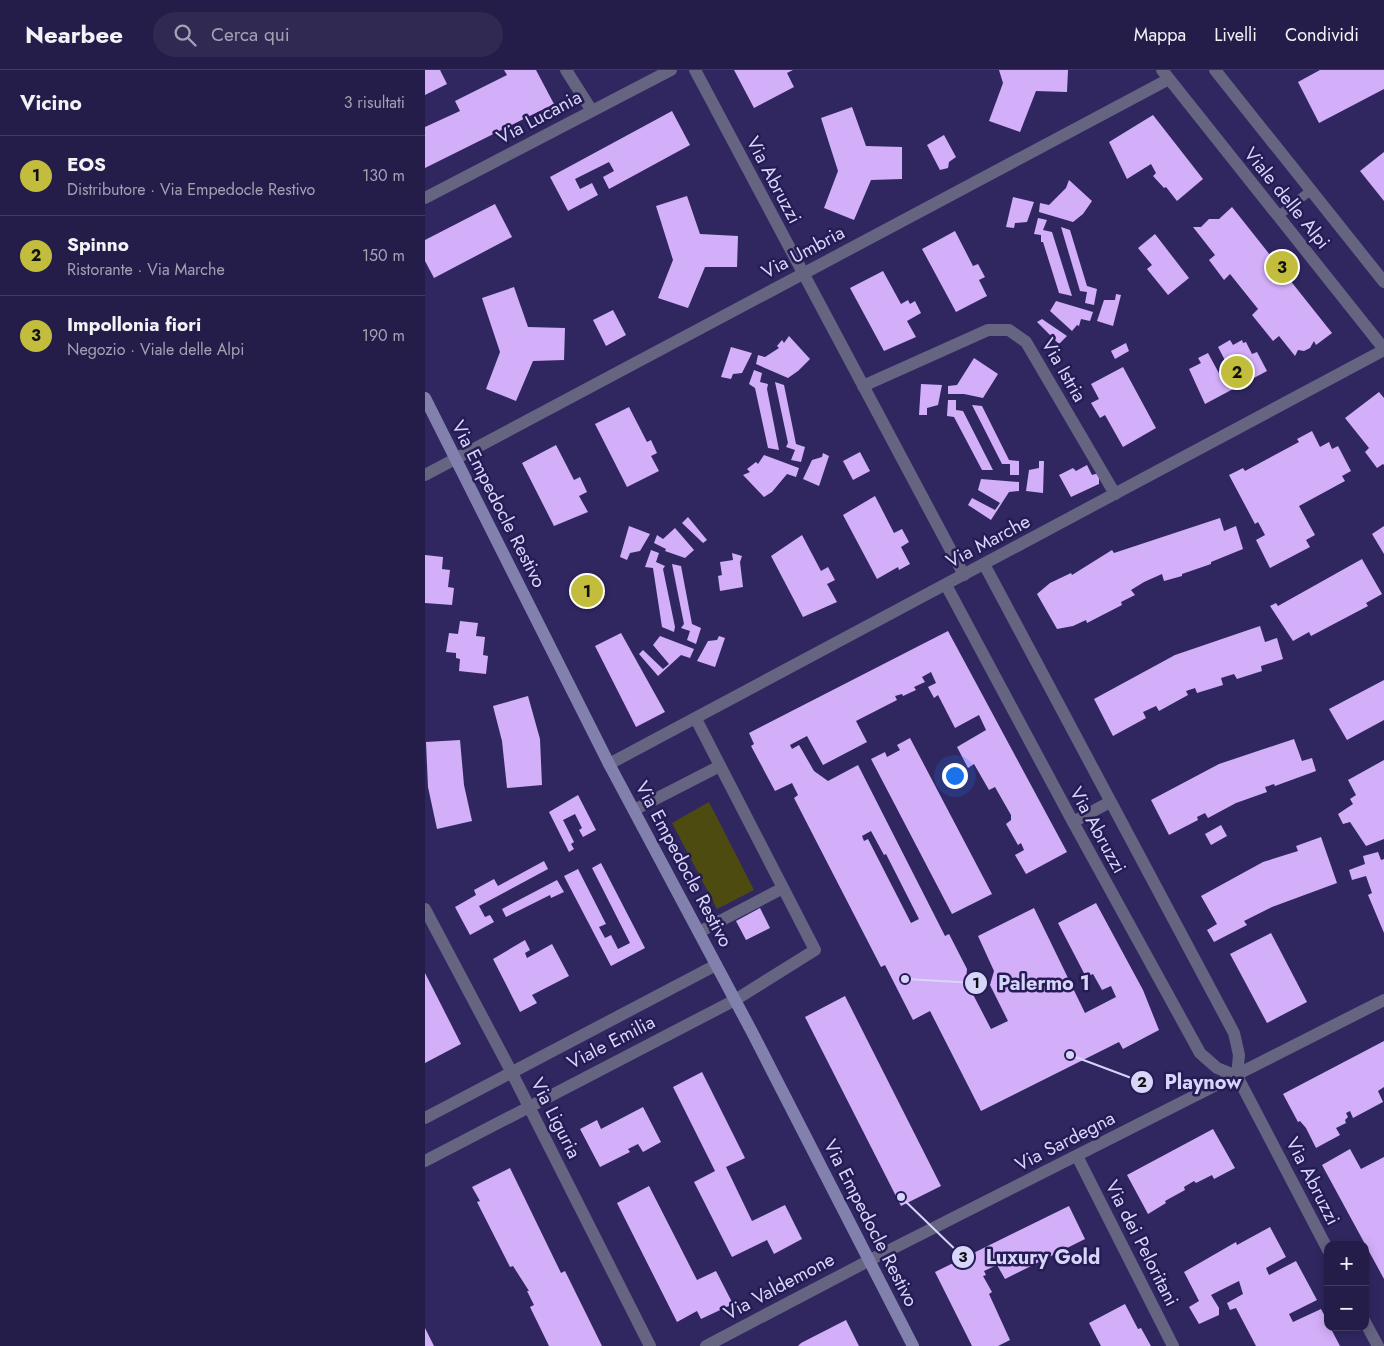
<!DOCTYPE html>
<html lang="it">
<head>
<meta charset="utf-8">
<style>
  body { margin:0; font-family:Jost,sans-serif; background:#302a53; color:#f1f3f6 }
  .controls { position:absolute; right:15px; bottom:15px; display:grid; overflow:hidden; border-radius:10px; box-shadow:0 2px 12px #0003 }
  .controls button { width:45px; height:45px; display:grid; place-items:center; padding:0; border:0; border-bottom:1px solid #413b61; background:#241d49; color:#f1f3f6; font:25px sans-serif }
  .you { position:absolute; left:529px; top:705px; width:18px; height:18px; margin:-12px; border:4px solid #fff; border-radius:50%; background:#1a73e8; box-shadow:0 0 0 8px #1a73e833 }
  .badge { display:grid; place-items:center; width:32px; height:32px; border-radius:50%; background:#c3bd3e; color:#111; font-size:16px; font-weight:700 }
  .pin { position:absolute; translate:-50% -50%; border:2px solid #fff; box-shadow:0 1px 5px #0006 }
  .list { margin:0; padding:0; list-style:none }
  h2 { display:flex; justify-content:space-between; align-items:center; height:65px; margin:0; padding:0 20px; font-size:21px }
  h2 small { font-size:16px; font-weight:400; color:#a3a2b4 }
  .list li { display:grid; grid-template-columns:32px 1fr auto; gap:15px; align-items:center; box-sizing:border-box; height:80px; padding:0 20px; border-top:1px solid #413b61 }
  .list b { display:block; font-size:19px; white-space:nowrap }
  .list p { margin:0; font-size:16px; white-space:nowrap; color:#a3a2b4 }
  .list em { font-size:16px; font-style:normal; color:#a3a2b4 }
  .icon { flex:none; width:28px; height:28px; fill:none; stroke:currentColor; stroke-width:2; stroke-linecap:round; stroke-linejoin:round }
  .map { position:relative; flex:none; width:959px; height:1276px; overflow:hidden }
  header { display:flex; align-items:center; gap:30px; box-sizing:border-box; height:70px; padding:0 25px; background:#241d49; border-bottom:1px solid #413b61 }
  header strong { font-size:24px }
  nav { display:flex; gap:28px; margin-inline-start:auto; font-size:18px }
  .search { width:350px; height:45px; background:#302a53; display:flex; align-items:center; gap:12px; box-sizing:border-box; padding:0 18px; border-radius:28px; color:#a3a2b4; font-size:19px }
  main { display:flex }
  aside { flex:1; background:#241d49 }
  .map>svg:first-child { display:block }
  .green { fill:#4e4b10 }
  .building { fill:#d3aff9; fill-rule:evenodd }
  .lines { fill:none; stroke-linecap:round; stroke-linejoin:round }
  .lane { stroke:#656481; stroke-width:9 }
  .street { stroke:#656481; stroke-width:12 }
  .secondary { stroke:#8280ad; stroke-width:12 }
  .labels { text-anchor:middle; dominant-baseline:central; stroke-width:5; stroke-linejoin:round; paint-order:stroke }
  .street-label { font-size:19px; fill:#d7d6fa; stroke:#261c55 }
  .leader { fill:none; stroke:#d7d6fa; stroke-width:2 }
  .callout-dot { fill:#d7d6fa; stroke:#261c55; stroke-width:2 }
  .mark-label { font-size:15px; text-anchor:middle; font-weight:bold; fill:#111 }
  .callout-label { font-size:20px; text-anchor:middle; font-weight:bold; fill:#d7d6fa; stroke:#261c55; stroke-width:5; stroke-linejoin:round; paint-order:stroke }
</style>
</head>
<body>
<header>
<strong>Nearbee</strong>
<div class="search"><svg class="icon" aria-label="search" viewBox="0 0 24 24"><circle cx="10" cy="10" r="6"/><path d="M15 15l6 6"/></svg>Cerca qui</div>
<nav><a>Mappa</a><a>Livelli</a><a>Condividi</a></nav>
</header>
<main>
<aside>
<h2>Vicino<small>3 risultati</small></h2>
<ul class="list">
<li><span class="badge">1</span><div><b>EOS</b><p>Distributore · Via Empedocle Restivo</p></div><em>130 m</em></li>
<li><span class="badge">2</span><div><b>Spinno</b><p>Ristorante · Via Marche</p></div><em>150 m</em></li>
<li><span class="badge">3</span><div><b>Impollonia fiori</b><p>Negozio · Viale delle Alpi</p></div><em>190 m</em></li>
</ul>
</aside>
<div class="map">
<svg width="959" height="1276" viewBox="0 0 959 1276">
  <rect width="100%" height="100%" fill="#302761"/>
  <polygon class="green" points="284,732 329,820 292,839 247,753"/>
  <g class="building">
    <polygon points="0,0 15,0 22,14 0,25"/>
    <polygon points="79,0 111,0 129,34 0,98 0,57 35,41 30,31 82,5"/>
    <polygon points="309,0 368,0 362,3 369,17 329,38"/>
    <polygon points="574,0 643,0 642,22 611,21 595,62 564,51 578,13"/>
    <polygon points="895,0 959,0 959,19 894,53 873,12"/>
    <polygon points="427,37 441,76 477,77 477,109 446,110 429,150 399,138 413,101 396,48"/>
    <polygon points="247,41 265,75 184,119 178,107 189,101 184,92 150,109 155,119 167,113 173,125 143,141 125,107"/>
    <polygon points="728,45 778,109 752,131 741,117 739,118 728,106 731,103 726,94 702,109 684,72"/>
    <polygon points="519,65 531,87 524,92 523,98 515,100 502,75"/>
    <polygon points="959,82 959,131 935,101"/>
    <polygon points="644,110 667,131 658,144 648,152 614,142 615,133 624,135 641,118"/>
    <polygon points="262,126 275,164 313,166 312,197 280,197 263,238 233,228 248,190 231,136"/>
    <polygon points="588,127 609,132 602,152 590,153 589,158 581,157"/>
    <polygon points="70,134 87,167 9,208 0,191 0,170"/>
    <polygon points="807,137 907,263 891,275 889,271 885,278 879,281 873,280 870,286 854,266 848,271 827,245 833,239 805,204 799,210 784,190 790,185 768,157 776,157 784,149 794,149"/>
    <polygon points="613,148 622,150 618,160 627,162 647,226 634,223 618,172 616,172 616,165 609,164"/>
    <polygon points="636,157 645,160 662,216 672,219 669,235 660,233 662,222 655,221"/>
    <polygon points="530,161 548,196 553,194 560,207 554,210 562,226 531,242 497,179"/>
    <polygon points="730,164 764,208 743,225 722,199 727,195 713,178"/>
    <polygon points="458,201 476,234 483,230 485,234 490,231 496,243 482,251 491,267 459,281 425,218"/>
    <polygon points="89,217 103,257 140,258 139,290 108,291 91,331 61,319 75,282 57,228"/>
    <polygon points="691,224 696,225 688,256 672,251 679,230 690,230"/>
    <polygon points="631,231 668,242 665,251 656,249 654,256 652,255 647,261 625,241"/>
    <polygon points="188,240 201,265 181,276 168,250"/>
    <polygon points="617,249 642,266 634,274 612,252"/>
    <polygon points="364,266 385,289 373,301 363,308 331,294 333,285 340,287 354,278 352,276 357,270 359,273"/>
    <polygon points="805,270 808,275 817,270 818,273 821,272 827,284 832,282 842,301 780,334 764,299 776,293 773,288 783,283 796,307 806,302 793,277"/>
    <polygon points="701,273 704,281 690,289 686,281"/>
    <polygon points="306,277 327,283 317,303 308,304 306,309 296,307"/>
    <polygon points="549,288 573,304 558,328 539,324 523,324 523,316 532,315"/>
    <polygon points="698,297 731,358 698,377 680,345 675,348 666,333 674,329 666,314"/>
    <polygon points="329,300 337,303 335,312 343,314 342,319 354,380 343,378 330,318 324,314"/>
    <polygon points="350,312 359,315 371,374 380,377 376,392 366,390 370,380 361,377 363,373"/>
    <polygon points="496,314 517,315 513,335 502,338 502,345 494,345"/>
    <polygon points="954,322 959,328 959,395 958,394 952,398 940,382 944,378 920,348"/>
    <polygon points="523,330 531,330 531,340 538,341 568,400 557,400 529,347 522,346"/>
    <polygon points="547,335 557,336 584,390 594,391 594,405 585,405 585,394 577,394"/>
    <polygon points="204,337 222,372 226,370 232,383 226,386 234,401 202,417 170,354"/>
    <polygon points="887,361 895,377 904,372 907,379 913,376 926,401 917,406 920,411 874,436 890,465 881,470 885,477 845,498 831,470 840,465 833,452 830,454 804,405 818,398 820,401 874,372 872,369"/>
    <polygon points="131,375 149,410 155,407 162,422 154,426 163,442 129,456 97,393"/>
    <polygon points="435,382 445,401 428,410 418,391"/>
    <polygon points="398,383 404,386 394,416 378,409 387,390 397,387"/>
    <polygon points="339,385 374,398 371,407 362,404 347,422 339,427 318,405 325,402 322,399 331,392 333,394"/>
    <polygon points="614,391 619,391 618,423 601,421 604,400 614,398"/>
    <polygon points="662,395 667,405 674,403 674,414 646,427 634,405 648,398 651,401"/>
    <polygon points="556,409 594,412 594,421 584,422 566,450 543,435 547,428 570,440 575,433 553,420"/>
    <polygon points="450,426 469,463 477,459 484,472 476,477 485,494 474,500 473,497 452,509 418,445"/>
    <polygon points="263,447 282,470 278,473 257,453"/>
    <polygon points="795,448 799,461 811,456 818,479 786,492 786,494 757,504 757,506 739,511 737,504 719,512 706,520 710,525 696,532 697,535 662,553 661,550 648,556 632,559 612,524 625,513 646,503 647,505 687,480 689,483"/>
    <polygon points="204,456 225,464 215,481 205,483 202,490 195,487"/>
    <polygon points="959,456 959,484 947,464"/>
    <polygon points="250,458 269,480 260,488 240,481 241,479 229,473 232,465 238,469"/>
    <polygon points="377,465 396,501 403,497 410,510 402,514 412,532 378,547 346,486"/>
    <polygon points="226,480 234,483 231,492 240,496 238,499 250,557 249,562 237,557 228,498 220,497"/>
    <polygon points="307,483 317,486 315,492 318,517 295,521 293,506 297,505 295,492 308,490"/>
    <polygon points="0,485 18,487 17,499 25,500 23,517 29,518 27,535 0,533"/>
    <polygon points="937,489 957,524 941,533 943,536 886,566 884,562 868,571 845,536 851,533 853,536"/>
    <polygon points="247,494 256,496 267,554 276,558 271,574 262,570 265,561 256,558 259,554"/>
    <polygon points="35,551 53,553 51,566 60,567 58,585 63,586 61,604 34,601 35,589 31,588 31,583 21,582 24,563 33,564"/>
    <polygon points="835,556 840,572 852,568 858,589 836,596 837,601 812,609 809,604 796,608 798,615 772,623 770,618 761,621 763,625 734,641 731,636 718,642 721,648 688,666 669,629 750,585"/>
    <path d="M523 561 642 782 601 804 590 785 599 780 596 773 593 775 581 754 586 750V745L570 717 564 720 549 694 543 698 532 677 561 660 554 645 530 658 513 625 509 628 503 617 511 613 506 602 497 607 500 612 489 617 491 620 478 626 477 624 470 626 472 630 431 651 442 672 398 695 382 666 365 675 367 679 374 675 389 701 403 711 433 695 520 866 524 864 542 899 541 911 566 959 583 951 565 915 569 901 553 866 609 838 660 943 691 927 686 916 677 920 668 904 661 907 633 853 671 833 718 920 734 960 698 979 694 972 556 1041 505 941 488 950 460 895 456 897 369 728 373 725 367 713 350 721 326 676 329 674 324 663ZM446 761 459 785 461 784 494 849 486 853 443 769 439 771 437 766Z"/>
    <polygon points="196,563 240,642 211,657 170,576"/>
    <polygon points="235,566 269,579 265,588 256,585 233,606 214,584 218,580 238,599 244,594 228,575"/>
    <polygon points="294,566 300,568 290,597 272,591 283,571 292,570"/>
    <polygon points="959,610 959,650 922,670 904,639"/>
    <polygon points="103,626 115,669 117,715 82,718 77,671 68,636"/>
    <polygon points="485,668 567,824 527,844 446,689 460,682 462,687 475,680 472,675"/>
    <polygon points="869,669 877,691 887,688 891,701 850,716 849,714 840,717 842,722 811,733 783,748 780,743 772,747 773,750 744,765 726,730 794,694"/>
    <polygon points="35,670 39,715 47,751 12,759 3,717 1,672"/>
    <polygon points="959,690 959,769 941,776 925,752 918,754 913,744 928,734 925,729 931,725 923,710"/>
    <polygon points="153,725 171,760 158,767 154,760 157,758 150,744 138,750 149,772 146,774 149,779 144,782 124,742"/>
    <polygon points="796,755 802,766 786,775 780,764"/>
    <polygon points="896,767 912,813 847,837 819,851 822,855 789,872 782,860 792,854 776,826 838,792 873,781 871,776"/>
    <polygon points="953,782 956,790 959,789 959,863 943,825 947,823 941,806 927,810 924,800 940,794 938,786"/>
    <polygon points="119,791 123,799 54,836 60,847 65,845 69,852 45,865 30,837 51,825 49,820 69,809 73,816"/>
    <polygon points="176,793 220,878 186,896 139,806 153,799 181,854 174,857 180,868 186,865 193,879 205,873 167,798"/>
    <polygon points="132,810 139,822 126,828 125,825 81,847 77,839"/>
    <polygon points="335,838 345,858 321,870 311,851"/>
    <polygon points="846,863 882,932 842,953 805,884"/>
    <polygon points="100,870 105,880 100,883 102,888 127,874 144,906 107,925 112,933 95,942 68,889"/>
    <polygon points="0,903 36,974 0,993"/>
    <polygon points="420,926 516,1116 476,1136 380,947"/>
    <polygon points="959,971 959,1017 953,1021 958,1032 928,1048 925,1041 921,1043 923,1047 920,1050 921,1053 911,1058 915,1065 891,1078 881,1058 875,1051 873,1052 858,1024"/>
    <polygon points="277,1002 320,1088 301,1097 327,1151 360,1135 377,1169 349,1184 342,1170 307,1187 269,1112 290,1101 248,1017"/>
    <polygon points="218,1037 236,1072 218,1082 213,1074 203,1079 205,1082 175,1097 155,1059 172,1050 176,1059"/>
    <polygon points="788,1059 810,1098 789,1109 787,1105 771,1113 769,1111 759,1117 760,1120 740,1131 741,1133 723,1144 702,1105"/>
    <polygon points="925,1079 936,1099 959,1087 959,1209 897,1095"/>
    <polygon points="85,1098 136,1203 140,1201 177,1276 124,1276 105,1237 109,1235 102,1221 104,1221 88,1196 85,1197 52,1132 55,1131 47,1117"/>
    <polygon points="224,1116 272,1210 291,1201 308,1234 276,1249 272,1241 252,1252 192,1133"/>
    <polygon points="644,1136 660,1169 580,1209 572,1195 559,1201 561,1205 558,1206 567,1222 564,1224 585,1270 573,1276 547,1276 510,1202"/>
    <polygon points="845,1157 861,1187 841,1198 844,1205 871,1191 892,1230 864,1244 868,1252 896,1239 903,1252 903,1257 905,1257 915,1276 831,1276 811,1238 805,1240 802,1233 818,1224 814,1211 786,1225 794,1238 794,1245 774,1254 764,1237 774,1231 759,1202 811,1172 812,1175"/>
    <polygon points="700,1234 713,1259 716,1258 726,1276 676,1276 664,1253"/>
    <polygon points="421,1250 434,1276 373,1276 376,1273"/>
    <polygon points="0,1258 9,1276 0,1276"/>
  </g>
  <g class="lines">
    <polyline class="lane" points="853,146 885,121"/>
    <g class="street">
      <polyline points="141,0 167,41"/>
      <polyline points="270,0 539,505"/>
      <polyline points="737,0 959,279"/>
      <polyline points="790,0 959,212"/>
      <polyline points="0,128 246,0"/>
      <polyline points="438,316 563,260 584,260 601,272 690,424"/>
      <polyline points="0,405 744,9"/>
      <polyline points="559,494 809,963 814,985 812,1006 903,1180"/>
      <polyline points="521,515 648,752 775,983 792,998 812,1006"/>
      <polyline points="184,694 959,280"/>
      <polyline points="209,740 295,696"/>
      <polyline points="648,752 685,732"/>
      <polyline points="0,839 87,1003 225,1276"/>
      <polyline points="274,862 358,818"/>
      <polyline points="0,1048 291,895"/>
      <polyline points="652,1086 748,1276"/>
      <polyline points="0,1091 310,930 390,880 271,649"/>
      <polyline points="940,1252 953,1276"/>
      <polyline points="281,1276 445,1190 959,930"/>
    </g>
    <polyline class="secondary" points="0,328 184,694 327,962 488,1276"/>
  </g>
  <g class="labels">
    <g class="street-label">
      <text transform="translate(114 47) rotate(-28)">Via Lucania</text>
      <text transform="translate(349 110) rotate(62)">Via Abruzzi</text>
      <text transform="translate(862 128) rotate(51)">Viale delle Alpi</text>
      <text transform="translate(378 182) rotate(-28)">Via Umbria</text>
      <text transform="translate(639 300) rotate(60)">Via Istria</text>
      <text transform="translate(74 434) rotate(63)">Via Empedocle Restivo</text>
      <text transform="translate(563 471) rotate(-28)">Via Marche</text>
      <text transform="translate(673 760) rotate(61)">Via Abruzzi</text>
      <text transform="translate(259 794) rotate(62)">Via Empedocle Restivo</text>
      <text transform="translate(186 972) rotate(-27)">Viale Emilia</text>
      <text transform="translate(131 1048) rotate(63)">Via Liguria</text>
      <text transform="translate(640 1071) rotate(-27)">Via Sardegna</text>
      <text transform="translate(888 1111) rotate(63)">Via Abruzzi</text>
      <text transform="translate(446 1153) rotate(63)">Via Empedocle Restivo</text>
      <text transform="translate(717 1173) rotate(63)">Via dei Peloritani</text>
      <text transform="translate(354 1216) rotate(-28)">Via Valdemone</text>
    </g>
  </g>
  <path class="leader" d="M480 909L551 913M645 985L717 1012M476 1127L538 1187"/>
  <g class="callout-dot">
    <circle cx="480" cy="909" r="5"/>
    <circle cx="645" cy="985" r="5"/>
    <circle cx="476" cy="1127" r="5"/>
    <circle cx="551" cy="913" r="12"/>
    <circle cx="717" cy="1012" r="12"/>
    <circle cx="538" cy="1187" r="12"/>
  </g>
  <g class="mark-label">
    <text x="551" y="918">1</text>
    <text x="717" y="1017">2</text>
    <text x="538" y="1192">3</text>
  </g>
  <g class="callout-label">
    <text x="619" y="920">Palermo 1</text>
    <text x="778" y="1019">Playnow</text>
    <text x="618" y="1194">Luxury Gold</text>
  </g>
</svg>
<div class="controls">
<button>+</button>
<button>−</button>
</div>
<div class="you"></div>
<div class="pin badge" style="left:162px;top:521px">1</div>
<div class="pin badge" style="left:812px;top:302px">2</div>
<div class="pin badge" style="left:857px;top:197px">3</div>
</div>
</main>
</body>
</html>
